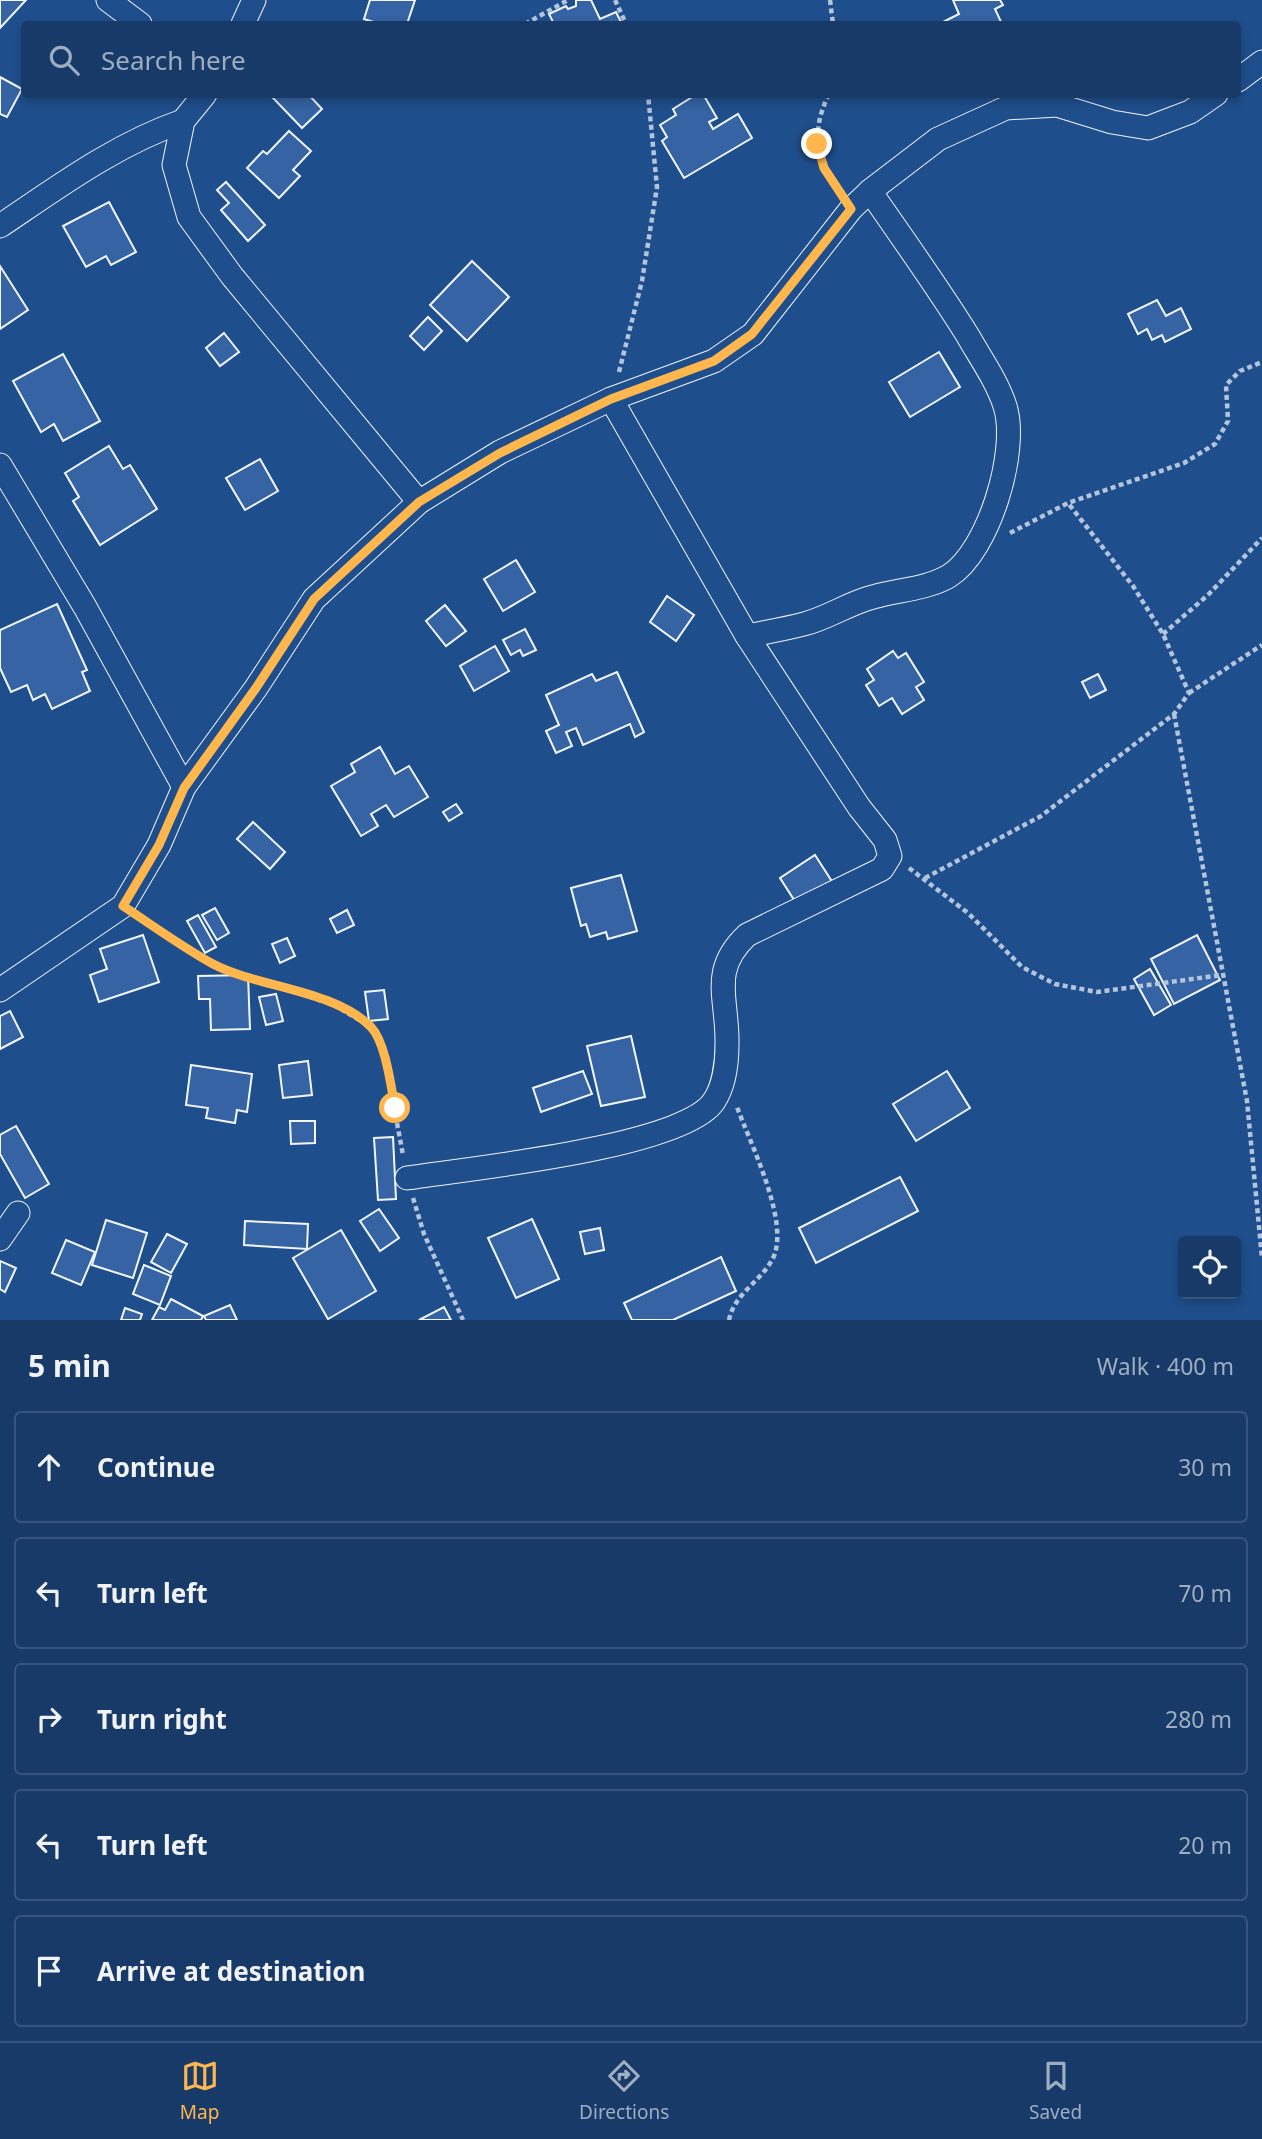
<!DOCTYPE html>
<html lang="en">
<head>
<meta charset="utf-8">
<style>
  body { margin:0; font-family:"Noto Sans",sans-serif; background:#244571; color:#f1f3f6 }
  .controls { position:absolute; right:21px; bottom:21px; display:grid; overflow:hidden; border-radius:7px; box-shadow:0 4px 10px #0003 }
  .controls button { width:63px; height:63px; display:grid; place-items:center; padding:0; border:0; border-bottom:2px solid #36547d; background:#173a69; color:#f1f3f6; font:35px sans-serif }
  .stop { position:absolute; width:21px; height:21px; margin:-16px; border:5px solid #ffb74d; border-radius:50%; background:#fff }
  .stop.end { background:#ffb74d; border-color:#fff; box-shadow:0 2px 7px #0008 }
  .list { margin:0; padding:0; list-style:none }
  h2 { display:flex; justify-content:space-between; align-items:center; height:91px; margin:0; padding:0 28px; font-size:30px }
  h2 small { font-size:23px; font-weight:400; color:#9eadc0 }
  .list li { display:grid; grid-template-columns:46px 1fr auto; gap:21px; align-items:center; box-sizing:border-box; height:112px; margin:0 14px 14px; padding:0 14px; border:2px solid #36547d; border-radius:7px }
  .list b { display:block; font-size:26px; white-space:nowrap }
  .list em { font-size:23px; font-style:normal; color:#9eadc0 }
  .icon { flex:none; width:38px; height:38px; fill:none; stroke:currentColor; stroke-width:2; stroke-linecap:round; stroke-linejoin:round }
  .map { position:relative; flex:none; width:1262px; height:1320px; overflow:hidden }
  .search { position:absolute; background:#173a69; box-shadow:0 4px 10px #0003; left:21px; right:21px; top:21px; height:77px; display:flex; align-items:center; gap:18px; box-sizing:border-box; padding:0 24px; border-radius:7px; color:#9eadc0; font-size:26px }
  .sheet { height:721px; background:#173a69 }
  nav { display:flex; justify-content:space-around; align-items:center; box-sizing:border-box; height:98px; border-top:2px solid #36547d; background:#173a69; font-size:19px; color:#9eadc0 }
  nav a { display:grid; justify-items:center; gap:4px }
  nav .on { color:#ffb74d }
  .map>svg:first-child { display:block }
  .building { fill:#3563a3; stroke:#f2f6ff; stroke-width:2 }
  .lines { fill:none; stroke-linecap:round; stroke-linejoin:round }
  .minor-casing { stroke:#f2f6ff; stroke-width:25 }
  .path { stroke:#b3c4dc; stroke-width:4.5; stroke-dasharray:5 3.5; stroke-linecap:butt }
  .minor { stroke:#1f4e8c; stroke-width:23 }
  .route { stroke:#ffb74d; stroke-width:9 }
</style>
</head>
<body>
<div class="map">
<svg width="1262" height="1320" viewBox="0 0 1262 1320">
  <rect width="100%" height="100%" fill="#1f4e8c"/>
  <g class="building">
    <polygon points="0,0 26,0 0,28"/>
    <polygon points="370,0 415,0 407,24 380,24 364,19"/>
    <polygon points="591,0 600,19 616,12 622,24 554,24 549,14 566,6 568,9 576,6 576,0"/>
    <polygon points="953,0 1000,0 1003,5 995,9 1002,24 944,24 943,22 959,14"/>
    <polygon points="0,77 22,89 7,117 0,114"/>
    <polygon points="274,94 308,94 322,109 302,128 272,97"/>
    <polygon points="697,94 703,94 717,118 709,122 713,129 738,114 752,138 684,178 662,141 667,137 660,125 676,115 673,109"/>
    <polygon points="289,131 311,151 293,170 300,176 279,198 247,168 263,151 267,154"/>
    <polygon points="226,182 265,225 248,241 221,210 229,203 217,190"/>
    <polygon points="109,202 136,252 111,265 106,256 86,267 63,226"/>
    <polygon points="472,261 509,297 467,341 430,305"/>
    <polygon points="0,266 28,310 0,329"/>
    <polygon points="1157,300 1166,316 1181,308 1191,329 1165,342 1162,335 1152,340 1147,329 1138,334 1128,314"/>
    <polygon points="428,317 442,331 424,350 410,336"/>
    <polygon points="224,333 239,352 220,366 206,348"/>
    <polygon points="939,352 960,387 910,417 889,382"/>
    <polygon points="63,354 100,421 63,441 54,424 41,432 13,381"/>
    <polygon points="109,446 123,469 130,465 157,509 100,545 73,501 79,497 65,473"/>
    <polygon points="260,459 278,491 245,510 226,478"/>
    <polygon points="516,560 535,592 503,611 484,579"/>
    <polygon points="667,596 694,615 676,641 650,622"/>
    <polygon points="57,604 87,670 82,672 90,691 52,709 45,694 33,700 27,685 11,692 0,668 0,630"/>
    <polygon points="445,605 466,631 446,646 426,621"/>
    <polygon points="525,629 536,650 523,656 520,650 511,655 503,640"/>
    <polygon points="495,646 509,671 474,691 460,666"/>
    <polygon points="893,651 898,658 906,653 924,682 916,687 924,700 902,714 892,698 879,706 866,685 874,680 867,669"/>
    <polygon points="617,672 644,732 635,737 630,724 583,745 576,728 566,732 572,746 556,753 546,731 559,725 546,695 592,674 596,681"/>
    <polygon points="1098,674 1106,690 1090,698 1082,682"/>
    <polygon points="380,747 395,774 409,766 428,797 394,817 386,805 371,814 378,826 361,836 331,786 355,772 351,764"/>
    <polygon points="456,804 462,813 449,821 443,812"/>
    <polygon points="253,822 285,852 270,869 237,839"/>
    <polygon points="815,855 833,883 798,906 780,878"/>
    <polygon points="621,875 637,931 608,939 606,932 590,937 586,924 581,926 571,888"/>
    <polygon points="215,908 229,933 217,940 202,915"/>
    <polygon points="347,910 354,925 337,933 330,919"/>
    <polygon points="198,915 216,947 205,953 187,921"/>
    <polygon points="143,935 159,982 99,1002 90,975 107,969 100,949"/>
    <polygon points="1197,935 1220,980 1174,1004 1151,959"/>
    <polygon points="287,938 295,956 280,963 272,944"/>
    <polygon points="1150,969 1171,1005 1154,1015 1134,979"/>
    <polygon points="248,975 250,1029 211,1030 210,999 199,999 198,976"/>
    <polygon points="384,990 388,1019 369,1021 365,992"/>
    <polygon points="276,994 283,1021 266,1025 259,997"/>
    <polygon points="10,1011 23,1037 0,1049 0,1016"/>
    <polygon points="631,1036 645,1097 601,1106 587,1046"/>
    <polygon points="308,1061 312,1095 283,1098 279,1065"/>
    <polygon points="191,1065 252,1074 247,1112 237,1110 235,1123 206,1118 208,1108 186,1105"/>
    <polygon points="583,1071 592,1094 541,1112 533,1088"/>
    <polygon points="947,1071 970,1108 916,1141 893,1104"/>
    <polygon points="290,1121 315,1121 315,1143 291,1144"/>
    <polygon points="16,1126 49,1184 25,1198 0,1154 0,1135"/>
    <polygon points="393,1137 396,1199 378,1200 374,1138"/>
    <polygon points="900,1177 918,1211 816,1263 799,1228"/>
    <polygon points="379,1209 399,1238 380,1251 360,1221"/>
    <polygon points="532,1219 559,1279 516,1298 488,1238"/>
    <polygon points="106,1220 147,1233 133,1278 92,1265"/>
    <polygon points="245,1221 308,1224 307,1249 244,1245"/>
    <polygon points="600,1228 604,1250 585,1254 580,1232"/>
    <polygon points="341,1230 376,1291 328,1319 293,1258"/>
    <polygon points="167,1234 187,1244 171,1273 151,1262"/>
    <polygon points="66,1240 95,1252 81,1285 52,1273"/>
    <polygon points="721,1257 736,1291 673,1320 632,1320 624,1303"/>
    <polygon points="0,1261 16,1268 5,1292 0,1289"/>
    <polygon points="144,1265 171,1276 160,1305 133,1294"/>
    <polygon points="171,1299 203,1316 201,1320 152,1320 159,1307 165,1310"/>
    <polygon points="230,1305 237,1320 206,1320 204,1316"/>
    <polygon points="444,1307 451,1320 419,1320"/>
    <polygon points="125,1308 142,1314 140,1320 121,1320"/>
  </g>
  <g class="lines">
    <g class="minor-casing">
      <g id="minor">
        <polyline points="108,0 140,24"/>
        <polyline points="243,24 254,0"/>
        <polyline points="1238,80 1262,62"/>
        <polyline points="205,94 183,121 174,165 189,217 232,276 419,502"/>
        <path d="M0 226C58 187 116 144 183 121"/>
        <polyline points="0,465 85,607 184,787"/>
        <path d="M747 636C766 632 785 629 804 624 828 618 849 603 873 597 897 590 927 589 949 576 989 551 1019 450 1005 406 997 381 981 359 968 336 937 286 903 239 870 191"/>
        <polyline points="0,990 123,906 159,845 184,787 256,688 314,599 419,502 500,452 611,399 714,361 753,334 851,209 870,191 938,139 1006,108 1057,105 1112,122 1148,128 1190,112 1216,94"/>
        <path d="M407 1178C466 1169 685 1147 714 1101 724 1086 727 1062 727 1044 728 998 709 971 747 935L882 869 890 856 885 840 859 807 747 636 611 399"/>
        <polyline points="0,1239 18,1213"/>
      </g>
    </g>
    <g class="path">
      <polyline points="615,0 626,24"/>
      <polyline points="830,0 833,24"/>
      <polyline points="525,24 568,0"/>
      <path d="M829 94C810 133 817 156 839 191"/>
      <polyline points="619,372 642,281 657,187 648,94"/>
      <polyline points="1010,533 1068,503 1184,463 1215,444 1228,421 1226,385 1240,371 1262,362"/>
      <polyline points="1163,634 1208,595 1262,538"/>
      <polyline points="1189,693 1262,645"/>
      <polyline points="1174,714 1247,1101 1262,1258"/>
      <polyline points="909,868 968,913 1022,967 1055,984 1097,992 1222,975"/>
      <polyline points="925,878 1041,816 1174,714 1189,693 1163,634 1133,586 1068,503"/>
      <polyline points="141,918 214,965 334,1005 373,1028 385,1059 403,1155"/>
      <polyline points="413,1198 424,1234 463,1320"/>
      <path d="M729 1320C734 1294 760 1282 772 1260 792 1225 750 1143 737 1107"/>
    </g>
    <use href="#minor" class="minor"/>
  </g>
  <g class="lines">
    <path class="route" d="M395 1108C391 1087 386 1043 371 1027 333 989 259 988 213 964 182 947 152 925 123 906L159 845 184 788 256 688 314 599 419 502 500 453 611 399 714 361 752 334 851 209 824 168 817 144"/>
  </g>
</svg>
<div class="controls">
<button><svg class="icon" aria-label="locate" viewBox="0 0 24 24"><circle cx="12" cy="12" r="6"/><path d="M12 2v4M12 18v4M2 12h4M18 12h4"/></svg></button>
</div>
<div class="stop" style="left:395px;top:1108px"></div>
<div class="stop end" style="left:817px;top:144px"></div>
<div class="search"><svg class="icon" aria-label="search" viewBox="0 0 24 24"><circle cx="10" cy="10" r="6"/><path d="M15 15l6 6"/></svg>Search here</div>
</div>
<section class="sheet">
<h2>5 min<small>Walk · 400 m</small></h2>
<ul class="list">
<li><svg class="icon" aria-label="ahead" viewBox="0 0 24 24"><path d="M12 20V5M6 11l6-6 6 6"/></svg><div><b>Continue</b></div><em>30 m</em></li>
<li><svg class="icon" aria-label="left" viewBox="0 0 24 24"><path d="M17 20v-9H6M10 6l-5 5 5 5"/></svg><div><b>Turn left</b></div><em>70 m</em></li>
<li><svg class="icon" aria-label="right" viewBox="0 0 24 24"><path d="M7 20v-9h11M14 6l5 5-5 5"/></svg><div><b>Turn right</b></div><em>280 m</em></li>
<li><svg class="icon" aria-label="left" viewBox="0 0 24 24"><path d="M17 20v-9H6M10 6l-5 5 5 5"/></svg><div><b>Turn left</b></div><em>20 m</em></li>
<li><svg class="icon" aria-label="arrive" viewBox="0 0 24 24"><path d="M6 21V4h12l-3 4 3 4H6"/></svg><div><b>Arrive at destination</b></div></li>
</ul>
</section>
<nav>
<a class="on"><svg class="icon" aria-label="map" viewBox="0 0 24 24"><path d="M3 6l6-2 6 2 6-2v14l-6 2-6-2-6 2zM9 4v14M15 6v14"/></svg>Map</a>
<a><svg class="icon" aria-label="directions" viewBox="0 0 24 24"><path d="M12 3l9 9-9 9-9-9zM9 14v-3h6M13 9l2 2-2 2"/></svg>Directions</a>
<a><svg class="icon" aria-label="saved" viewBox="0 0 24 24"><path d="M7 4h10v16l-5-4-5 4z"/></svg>Saved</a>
</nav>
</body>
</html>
